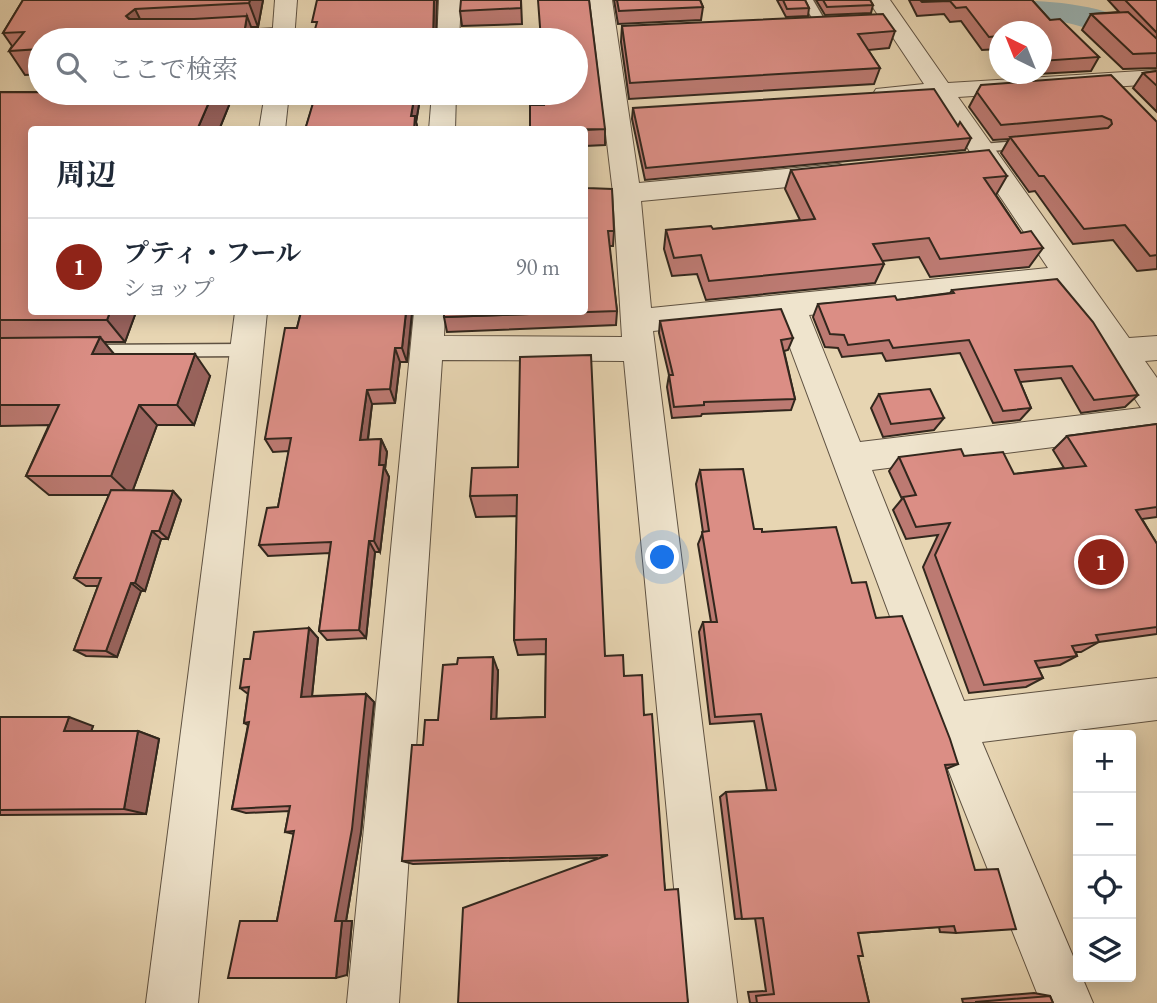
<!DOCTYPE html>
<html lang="ja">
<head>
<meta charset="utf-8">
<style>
  body { margin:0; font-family:"EB Garamond","Noto Serif JP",serif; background:#f6f6f7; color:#1f2937 }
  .controls { position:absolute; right:21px; bottom:21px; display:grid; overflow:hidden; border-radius:7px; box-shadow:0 4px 18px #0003 }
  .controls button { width:63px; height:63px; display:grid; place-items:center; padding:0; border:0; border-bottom:2px solid #e0e1e3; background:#fff; color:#1f2937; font:35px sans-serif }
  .compass { position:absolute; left:989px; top:21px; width:63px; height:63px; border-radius:50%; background:#fff; box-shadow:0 4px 18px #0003; rotate:317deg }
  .you { position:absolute; left:663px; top:558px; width:24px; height:24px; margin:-18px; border:5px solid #fff; border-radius:50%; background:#1a73e8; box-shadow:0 0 0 10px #1a73e833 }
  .badge { display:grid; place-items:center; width:46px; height:46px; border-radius:50%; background:#8f2418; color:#fff; font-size:23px; font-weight:700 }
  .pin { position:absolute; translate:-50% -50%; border:4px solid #fff; box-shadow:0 2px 7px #0006 }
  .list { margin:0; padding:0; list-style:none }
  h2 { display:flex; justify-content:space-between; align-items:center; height:91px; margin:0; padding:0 28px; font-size:30px }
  h2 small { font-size:23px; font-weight:400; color:#747a83 }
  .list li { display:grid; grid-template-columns:46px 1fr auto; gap:21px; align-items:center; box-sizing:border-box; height:98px; padding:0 28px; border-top:2px solid #e0e1e3 }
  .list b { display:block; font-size:26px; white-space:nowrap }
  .list p { margin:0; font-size:23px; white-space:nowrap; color:#747a83 }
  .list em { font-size:23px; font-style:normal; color:#747a83 }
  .icon { flex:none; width:38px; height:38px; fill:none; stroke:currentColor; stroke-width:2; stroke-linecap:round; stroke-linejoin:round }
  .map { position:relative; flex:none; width:1157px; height:1003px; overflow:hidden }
  .search { position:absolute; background:#fff; box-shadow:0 4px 18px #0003; left:28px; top:28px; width:560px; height:77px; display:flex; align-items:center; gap:18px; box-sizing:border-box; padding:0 24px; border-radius:38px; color:#747a83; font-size:26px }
  .panel { position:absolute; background:#fff; box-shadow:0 4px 18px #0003; left:28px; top:126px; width:560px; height:189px; border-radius:7px }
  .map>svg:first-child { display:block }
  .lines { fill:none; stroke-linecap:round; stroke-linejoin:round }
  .river { fill:#9bb6b7; fill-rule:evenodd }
  .service-casing { stroke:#5f5242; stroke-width:3 }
  .minor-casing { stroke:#5f5242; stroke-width:2 }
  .service { fill:#efe4cd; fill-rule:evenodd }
  .minor { fill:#efe4cd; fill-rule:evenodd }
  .wall { fill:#bc7a72; stroke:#32271d; stroke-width:2 }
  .shaded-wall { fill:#99635d; stroke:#32271d; stroke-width:2 }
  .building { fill:#db8e85; stroke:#32271d; stroke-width:2 }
</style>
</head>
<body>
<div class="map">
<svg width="1157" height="1003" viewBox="0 0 1157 1003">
  <rect width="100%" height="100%" fill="#e7d5b2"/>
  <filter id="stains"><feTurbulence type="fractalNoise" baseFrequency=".00286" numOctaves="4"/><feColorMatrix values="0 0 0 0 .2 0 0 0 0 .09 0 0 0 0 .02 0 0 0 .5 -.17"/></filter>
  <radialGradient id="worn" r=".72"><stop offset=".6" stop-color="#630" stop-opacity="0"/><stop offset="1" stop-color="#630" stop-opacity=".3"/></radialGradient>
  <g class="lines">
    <path class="river" d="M984 0C1045 0 1103 1 1157 34V62C1135 56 1116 38 1093 30 1059 19 1024 16 989 7Z"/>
    <g class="service-casing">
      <g id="service">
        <polygon points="801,0 813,0 827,24 825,26 817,26"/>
        <polygon points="284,28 290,32 288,35 229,39 223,35 229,31"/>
        <polygon points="1030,140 1037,144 1035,147 982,152 975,148 982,144"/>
        <polygon points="246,344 252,345 254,350 252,355 246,356 86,357 80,356 78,351 80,346 86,345"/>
      </g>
    </g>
    <g class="minor-casing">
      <g id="minor">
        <polygon points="275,0 297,0 294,40 272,40"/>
        <polygon points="439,0 461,0 459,40 437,40"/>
        <path d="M590 0H612L639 183 839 164 849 167 852 173 849 179 839 182 641 201 651 308 1048 268 934 98 885 101 876 99 873 94 876 89 924 84 868 0H890L948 83 1157 70V84L958 97 1129 338 1157 336V360L1145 361 1157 378V434L872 470 964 701 1157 678V720L982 742 1078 968V977H1082L1093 1003H1041L930 724 779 318 653 331 737 1003H685L624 361 442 360 399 1003H347L414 312H445L444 336 622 337 613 193ZM1061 288 1141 408 860 442 809 315Z"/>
        <polygon points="265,93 289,93 285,130 259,130"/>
        <polygon points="432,93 456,93 455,130 429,130"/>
        <polygon points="235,312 267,312 198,1003 146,1003"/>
      </g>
    </g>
    <use href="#service" class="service"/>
    <use href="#minor" class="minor"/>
  </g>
  <g class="wall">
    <polygon points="23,0 263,0 258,27 251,27 256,40 40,40 40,74 25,75 9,51 12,46 3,33"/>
    <polygon points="521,0 522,24 462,26 460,11"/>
    <polygon points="614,0 700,0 703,7 701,20 618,24"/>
    <polygon points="777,0 805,0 809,8 808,16 786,17"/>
    <polygon points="816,0 870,0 873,5 871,13 825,15"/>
    <polygon points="909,0 1032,0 1050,20 1099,57 1091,71 1019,75 1018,74 1041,74 1041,32 999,32 999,49 982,50 961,21 950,22 944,14 917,16"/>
    <polygon points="1108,0 1157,0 1157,68 1123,69 1082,30 1091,14 1119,12"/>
    <polygon points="622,26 895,31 889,48 868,50 880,68 874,84 629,99 621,42"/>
    <polygon points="1157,71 1157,112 1133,88 1143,73"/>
    <polygon points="0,92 234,93 219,130 32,130 32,312 136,312 125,342 103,342 114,354 210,376 194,425 157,425 133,490 173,491 181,500 168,539 161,539 145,591 141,591 117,657 86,656 74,650 98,586 86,586 74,578 109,495 49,495 26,476 49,425 0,426"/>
    <polygon points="977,92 1157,122 1157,269 1137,271 1113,240 1073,244 1035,191 1029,192 1001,153 1009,139 993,140 969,107"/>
    <polygon points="304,93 421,93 416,122 418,130 305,130 315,98 306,98"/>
    <polygon points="633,108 958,126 971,138 965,150 645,180 632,119"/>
    <polygon points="605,129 605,145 585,146 587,188 614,231 613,246 609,246 617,311 616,325 447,332 444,317 584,312 584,130"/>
    <polygon points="791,170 1007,176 996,195 1021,233 1043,248 1029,267 930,277 919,257 882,261 884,264 875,283 706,300 697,274 672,276 664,249 666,230 713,229 800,220 785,189"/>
    <polygon points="952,290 1138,395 1125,407 1081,413 1061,378 1020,382 1031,408 1020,420 993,423 960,353 886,361 882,353 842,357 838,348 825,347 813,317 818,304 897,300 950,293"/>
    <polygon points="301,312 412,312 407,362 400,362 395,403 372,404 368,440 381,439 387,452 385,469 389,477 380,552 375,552 366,638 327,640 319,631 330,553 268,556 259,545 278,507 289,451 273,452 265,439 297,328"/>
    <polygon points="660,321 793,338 788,350 784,351 795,399 791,410 702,414 701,416 672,418 667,387 669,375 659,333"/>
    <polygon points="879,394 944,418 934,430 883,437 871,408"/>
    <polygon points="1157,424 1157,517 1142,519 1157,544 1157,634 1099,642 1081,652 1076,652 1077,656 1060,665 1038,668 1043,678 1026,687 969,693 923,567 938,535 906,539 893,510 902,499 889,471 899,457 964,456 1014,474 1064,468 1053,450 1067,436"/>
    <polygon points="518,467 605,656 624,676 644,715 665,890 688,1003 597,858 413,864 402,861 423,745 438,720 498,671 496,719 545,717 546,654 518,655 514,640 517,516 476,517 470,496"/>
    <polygon points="700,470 754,529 762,532 852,583 876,618 958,764 946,769 956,933 940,932 939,927 858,933 858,956 869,1003 750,1003 748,992 766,991 755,918 735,919 720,797 726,792 767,790 754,721 710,724 699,632 703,622 711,622 698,544 703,532 696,484"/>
    <polygon points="309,628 318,638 312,696 366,694 374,702 361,832 346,921 352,921 347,975 277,920 294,834 285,832 289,811 246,813 232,809 248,725 244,723 248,694 240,688 250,659"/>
    <polygon points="0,717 93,726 91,731 138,731 159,739 146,814 0,815"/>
    <polygon points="1034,993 1050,996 1053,1003 963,1003 962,999"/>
  </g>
  <g class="shaded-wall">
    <polygon points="250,0 263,0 258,27 249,3"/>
    <polygon points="434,0 437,0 436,40 433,40"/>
    <polygon points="135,9 147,33 126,16"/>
    <polygon points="247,16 256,40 243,40"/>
    <polygon points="213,93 234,93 219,130 197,130"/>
    <polygon points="415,93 421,93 416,122 418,130 414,130 411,116"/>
    <polygon points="110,312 136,312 125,342 107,320"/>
    <polygon points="406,312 412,312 407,362 402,348"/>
    <polygon points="100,337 118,359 92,354"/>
    <polygon points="395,348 400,362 395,403 390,389"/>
    <polygon points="195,354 210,376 194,425 177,405"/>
    <polygon points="367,390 372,404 366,453 360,440"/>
    <polygon points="139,405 157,425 131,495 111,476"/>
    <polygon points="381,439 387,452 385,469 389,477 380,552 374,541"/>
    <polygon points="173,491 181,500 168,539 159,531"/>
    <polygon points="152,531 161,539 145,591 135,583"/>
    <polygon points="369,541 375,552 366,638 359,630"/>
    <polygon points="131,583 141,591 117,657 106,651"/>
    <polygon points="309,628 318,638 311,705 301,697"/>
    <polygon points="493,657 498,671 496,730 491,719"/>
    <polygon points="366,694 374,702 361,832 346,921 335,921"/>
    <polygon points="69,717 93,726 88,740 64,731"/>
    <polygon points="138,731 159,739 146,814 124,809"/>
    <polygon points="342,921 352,921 347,975 336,978"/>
  </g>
  <g class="building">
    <polygon points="23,0 250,0 249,3 135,9 126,16 129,19 194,19 247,16 243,40 40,40 40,49 9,51 24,32 3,33"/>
    <polygon points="317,0 434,0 433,40 312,40 317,22 312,22"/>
    <polygon points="461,0 521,0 521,8 460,11"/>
    <polygon points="538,0 589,0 605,129 530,130 530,105 544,105 543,93 576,93 576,40 541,40"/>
    <polygon points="617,0 700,0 703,7 619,11"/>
    <polygon points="783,0 805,0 809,8 787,9"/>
    <polygon points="823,0 870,0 873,5 827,7"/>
    <polygon points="920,0 1032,0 1050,20 1060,19 1099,57 1041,61 1041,32 999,32 999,36 989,37 966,7 956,8 950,1 922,2"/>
    <polygon points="1125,0 1157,0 1157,33"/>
    <polygon points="1128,12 1157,39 1157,53 1133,54 1091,14"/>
    <polygon points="883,14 895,31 858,34 880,68 630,83 622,26"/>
    <polygon points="1157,71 1157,86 1143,73"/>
    <polygon points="1111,75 1157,122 1157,255 1150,256 1125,225 1084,229 1044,176 1039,176 1010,137 1108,128 1112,124 1111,120 1102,116 1001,125 977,92 981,85"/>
    <polygon points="934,89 958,126 960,122 971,138 646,168 633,108"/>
    <polygon points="0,92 213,93 197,130 32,130 32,312 110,312 107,320 0,320"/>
    <polygon points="316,93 415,93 411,116 415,116 414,130 305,130"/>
    <polygon points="584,145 587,188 612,189 614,231 608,231 617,311 444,317 444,312 584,312"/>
    <polygon points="989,150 1007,176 984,178 1021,233 1031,231 1043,248 940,259 929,238 873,244 884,264 709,281 701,255 674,258 666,230 711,226 713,229 815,219 791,170"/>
    <polygon points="1057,279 1093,322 1138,395 1094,400 1072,366 1015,370 1031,408 1003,411 969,340 893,348 889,340 848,345 844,335 830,334 818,304 895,296 897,300 954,293 952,290"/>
    <polygon points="781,309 793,338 781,340 795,399 704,402 704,405 674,407 669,375 673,375 660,321"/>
    <polygon points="301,312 406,312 402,348 395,348 390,389 367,390 360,440 381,439 379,465 384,465 374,541 369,541 359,630 319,631 331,542 259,545 267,508 278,507 291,438 265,439 285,328 297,328"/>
    <polygon points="100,337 92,354 195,354 177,405 139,405 111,476 26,476 59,405 0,405 0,338"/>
    <polygon points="591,355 605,656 623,655 624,676 642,675 644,715 652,714 665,890 678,889 688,1003 458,1003 463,908 608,855 402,861 412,745 423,745 425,720 438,720 443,665 457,664 458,658 493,657 491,719 545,717 546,639 514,640 517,495 470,496 472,468 518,467 520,357"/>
    <polygon points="930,389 944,418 891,424 879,394"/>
    <polygon points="1157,424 1157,507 1136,510 1157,544 1157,627 1096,635 1099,642 1072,646 1077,656 1035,661 1043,678 984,685 935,555 950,523 916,527 903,497 916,495 899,457 961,449 964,456 1003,452 1014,474 1086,466 1067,436"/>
    <polygon points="743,469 754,529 762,529 762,532 836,527 852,583 866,582 876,618 902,616 950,739 958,764 945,765 975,870 998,869 1016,929 956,933 954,926 858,933 863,956 858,956 869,1003 757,1003 756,996 774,994 763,918 742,919 726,792 776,790 761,714 715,717 703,622 717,622 702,532 709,531 700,470"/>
    <polygon points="111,490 173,491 159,531 152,531 135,583 131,583 106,651 74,650 101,578 74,578"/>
    <polygon points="309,628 301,697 366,694 352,829 335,921 342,921 336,978 228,978 240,921 277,921 294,831 285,832 290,806 232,809 249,722 244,723 249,687 240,688 244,659 250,659 254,632"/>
    <polygon points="0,717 69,717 64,731 138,731 124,809 0,810"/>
    <polygon points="1050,996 1053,1003 976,1003 976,1002"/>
  </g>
  <rect width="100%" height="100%" filter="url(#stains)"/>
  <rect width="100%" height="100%" fill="url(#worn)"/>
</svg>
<div class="controls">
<button>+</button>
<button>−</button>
<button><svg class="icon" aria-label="locate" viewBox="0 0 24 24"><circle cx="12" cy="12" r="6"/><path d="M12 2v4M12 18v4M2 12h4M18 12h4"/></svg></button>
<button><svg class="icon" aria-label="layers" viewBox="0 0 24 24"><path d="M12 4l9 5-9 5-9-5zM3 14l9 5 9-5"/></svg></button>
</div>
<svg class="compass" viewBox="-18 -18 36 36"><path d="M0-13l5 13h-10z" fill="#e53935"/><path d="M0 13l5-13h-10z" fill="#747a83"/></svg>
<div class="you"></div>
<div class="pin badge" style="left:1101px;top:562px">1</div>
<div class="search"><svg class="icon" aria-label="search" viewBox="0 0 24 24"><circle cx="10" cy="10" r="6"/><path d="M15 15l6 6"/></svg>ここで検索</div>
<section class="panel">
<h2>周辺<small></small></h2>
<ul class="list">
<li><span class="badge">1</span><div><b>プティ・フール</b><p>ショップ</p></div><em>90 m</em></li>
</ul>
</section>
</div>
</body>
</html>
